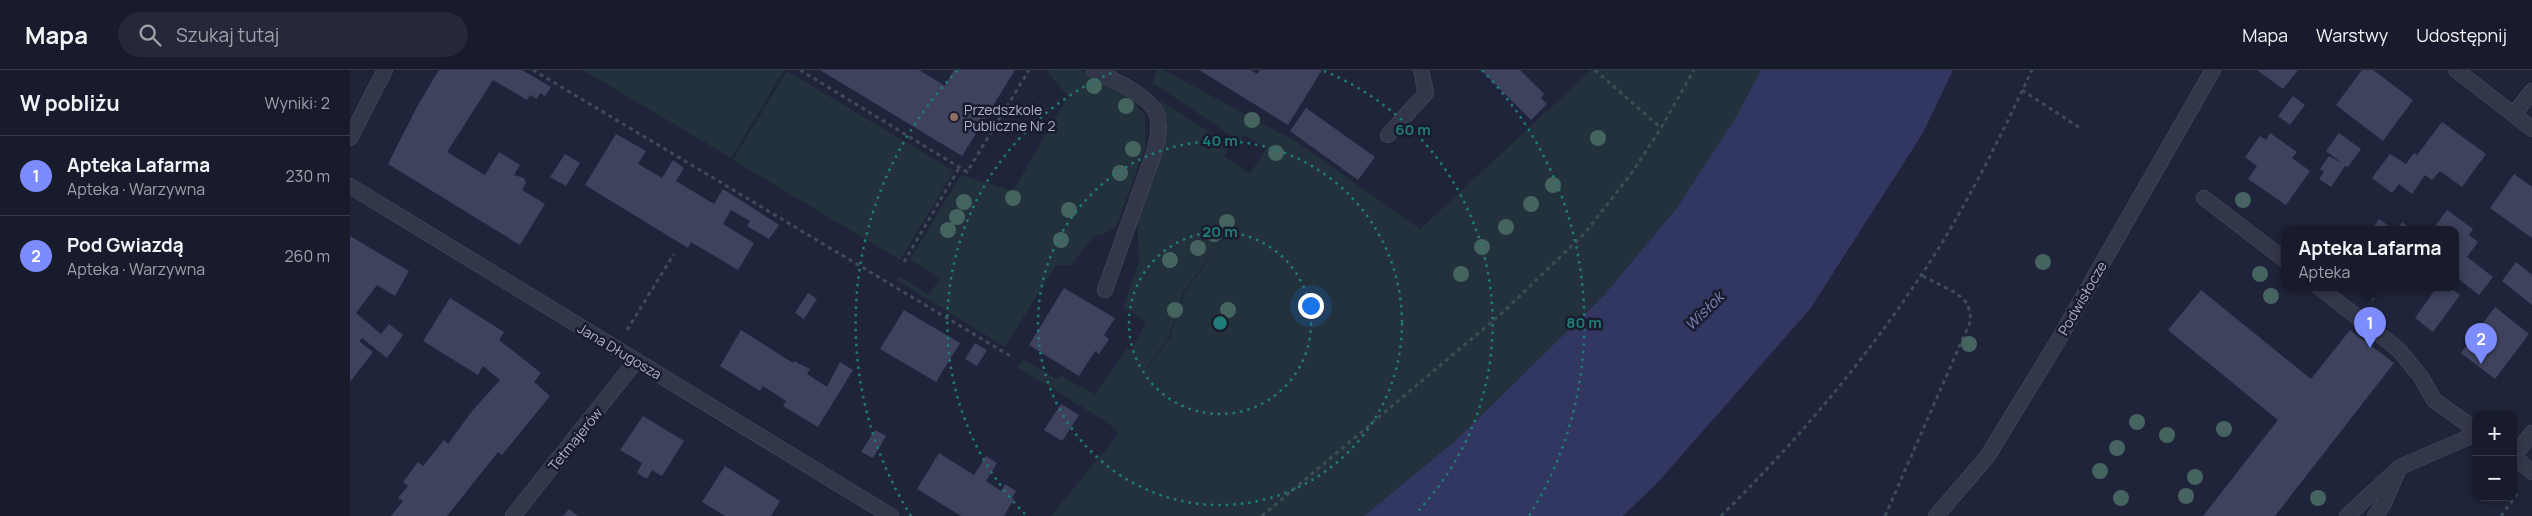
<!DOCTYPE html>
<html lang="pl">
<head>
<meta charset="utf-8">
<style>
  body { margin:0; font-family:Manrope,sans-serif; background:#252838; color:#f1f3f6 }
  .controls { position:absolute; right:15px; bottom:15px; display:grid; overflow:hidden; border-radius:10px; box-shadow:0 2px 8px #0003 }
  .controls button { width:45px; height:45px; display:grid; place-items:center; padding:0; border:0; border-bottom:1px solid #363948; background:#181b2c; color:#f1f3f6; font:25px sans-serif }
  .you { position:absolute; left:960px; top:235px; width:18px; height:18px; margin:-12px; border:4px solid #fff; border-radius:50%; background:#1a73e8; box-shadow:0 0 0 8px #1a73e833 }
  .badge { display:grid; place-items:center; width:32px; height:32px; border-radius:50%; background:#7c8bfd; color:#fff; font-size:16px; font-weight:700 }
  .pin { position:absolute; translate:-50% -41px; filter:drop-shadow(0 1px 2px #0008) }
  .pin::after { content:''; position:absolute; top:26px; width:18px; height:15px; background:inherit; clip-path:polygon(0 0,100% 0,50% 100%) }
  .popup { position:absolute; left:1931px; top:156px; width:178px; height:65px; box-sizing:border-box; display:grid; place-content:center; border-radius:10px; background:#181b2c; filter:drop-shadow(0 1px 4px #0005); font-size:16px; white-space:nowrap; color:#9fa1a9 }
  .popup b { font-size:19px; color:#f1f3f6 }
  .popup::after { content:''; position:absolute; left:50%; top:100%; margin-left:-10px; border:10px solid transparent; border-top-color:#181b2c }
  .list { margin:0; padding:0; list-style:none }
  h2 { display:flex; justify-content:space-between; align-items:center; height:65px; margin:0; padding:0 20px; font-size:21px }
  h2 small { font-size:16px; font-weight:400; color:#9fa1a9 }
  .list li { display:grid; grid-template-columns:32px 1fr auto; gap:15px; align-items:center; box-sizing:border-box; height:80px; padding:0 20px; border-top:1px solid #363948 }
  .list b { display:block; font-size:19px; white-space:nowrap }
  .list p { margin:0; font-size:16px; white-space:nowrap; color:#9fa1a9 }
  .list em { font-size:16px; font-style:normal; color:#9fa1a9 }
  .icon { flex:none; width:28px; height:28px; fill:none; stroke:currentColor; stroke-width:2; stroke-linecap:round; stroke-linejoin:round }
  .map { position:relative; flex:none; width:2182px; height:446px; overflow:hidden }
  header { display:flex; align-items:center; gap:30px; box-sizing:border-box; height:70px; padding:0 25px; background:#181b2c; border-bottom:1px solid #363948 }
  header strong { font-size:24px }
  nav { display:flex; gap:28px; margin-inline-start:auto; font-size:18px }
  .search { width:350px; height:45px; background:#252838; display:flex; align-items:center; gap:12px; box-sizing:border-box; padding:0 18px; border-radius:28px; color:#9fa1a9; font-size:19px }
  main { display:flex }
  aside { flex:1; background:#181b2c }
  .map>svg:first-child { display:block }
  .green { fill:#22313b; fill-rule:evenodd }
  .water { fill:#313760 }
  .building { fill:#3e425c }
  .lines { fill:none; stroke-linecap:round; stroke-linejoin:round }
  .minor-casing { stroke:#4e5165; stroke-width:16 }
  .path { stroke:#3c4d55; stroke-width:3; stroke-dasharray:4 4; stroke-linecap:butt }
  .minor { stroke:#33374a; stroke-width:15 }
  .tree { fill:#45645f }
  .ring { fill:none; stroke:#1f7c77; stroke-width:2.5; stroke-dasharray:2.5 5 }
  .education-dot { fill:#8d6e63; stroke:#191c2f; stroke-width:2 }
  .labels { text-anchor:middle; dominant-baseline:central; stroke-width:5; stroke-linejoin:round; paint-order:stroke }
  .poi-label { font-size:14px; fill:#aeb1c7; stroke:#191c2f; text-anchor:start }
  .street-label { font-size:14px; fill:#aeb1c7; stroke:#191c2f }
  .water-label { font-size:15px; font-style:italic; fill:#7c85b5; stroke:#191c2f }
  .centre { fill:#1f7c77; stroke:#191c2f; stroke-width:2.5 }
  .ring-label { font-size:15px; text-anchor:middle; font-weight:bold; fill:#1f7c77; stroke:#191c2f; stroke-width:5; stroke-linejoin:round; paint-order:stroke }
</style>
</head>
<body>
<header>
<strong>Mapa</strong>
<div class="search"><svg class="icon" aria-label="search" viewBox="0 0 24 24"><circle cx="10" cy="10" r="6"/><path d="M15 15l6 6"/></svg>Szukaj tutaj</div>
<nav><a>Mapa</a><a>Warstwy</a><a>Udostępnij</a></nav>
</header>
<main>
<aside>
<h2>W pobliżu<small>Wyniki: 2</small></h2>
<ul class="list">
<li><span class="badge">1</span><div><b>Apteka Lafarma</b><p>Apteka · Warzywna</p></div><em>230 m</em></li>
<li><span class="badge">2</span><div><b>Pod Gwiazdą</b><p>Apteka · Warzywna</p></div><em>260 m</em></li>
</ul>
</aside>
<div class="map">
<svg width="2182" height="446" viewBox="0 0 2182 446">
  <rect width="100%" height="100%" fill="#20243a"/>
  <g class="green">
    <polygon points="233,0 434,0 381,88"/>
    <polygon points="699,0 731,0 781,27 795,46 796,76 766,157 754,164 744,166 720,196 706,195 655,277 547,210 549,206 579,225 590,208 560,189 611,105 663,121 718,26 698,3"/>
    <path d="M807 0H814L947 72 1070 159 1241 0H1411L1384 50 1326 139 1254 225 1106 370 1014 446H701L769 363 758 353 667 297 674 290 707 309 711 306 745 324 777 279H782L796 252 773 237 789 192 787 152 811 81 818 52 809 30 880 75 874 86 900 104 916 78 894 65 891 72 803 13ZM884 155 835 222 820 267 777 326 819 266 834 221Z"/>
    <polygon points="437,1 604,101 550,190 383,90"/>
  </g>
  <polygon class="water" points="1411,0 1603,0 1573,63 1460,239 1309,411 1273,446 1014,446 1106,370 1254,225 1326,139 1384,50"/>
  <g class="building">
    <polygon points="89,0 172,0 201,17 195,26 190,23 187,29 180,25 177,30 143,10 97,82 135,105 149,82 170,95 164,105 174,108 176,113 172,120 195,134 170,175 38,94 69,33"/>
    <polygon points="470,0 569,0 595,16 604,0 665,0 612,86"/>
    <polygon points="849,0 901,0 907,4 910,0 972,0 938,55"/>
    <polygon points="1131,0 1170,0 1194,24 1191,28 1197,34 1181,50"/>
    <polygon points="1907,0 1948,0 1933,19"/>
    <polygon points="2012,0 2023,0 2063,30 2033,71 1986,35"/>
    <polygon points="1943,26 1955,35 1940,55 1928,46"/>
    <polygon points="956,38 1025,87 1008,110 940,61"/>
    <polygon points="2092,52 2136,84 2112,117 2090,101 2082,110 2075,105 2062,124 2049,114 2042,123 2022,108 2040,84 2056,94 2064,83 2067,85"/>
    <polygon points="1920,63 1947,82 1942,88 1960,101 1936,135 1898,109 1907,96 1895,87 1910,66 1916,70"/>
    <polygon points="1989,63 2011,79 1998,97 1995,96 1981,117 1969,109 1974,102 1970,99 1979,86 1993,94 1976,81"/>
    <polygon points="266,64 296,81 288,94 312,108 323,90 334,98 326,111 364,134 373,119 429,155 419,169 397,156 400,151 381,140 373,154 404,173 388,200 341,172 338,178 235,115"/>
    <polygon points="215,84 230,93 216,116 200,107"/>
    <polygon points="2164,104 2182,117 2182,168 2140,138"/>
    <polygon points="2097,140 2123,159 2119,165 2128,172 2117,187 2143,207 2129,225 2105,206 2105,159 2083,159"/>
    <polygon points="2029,149 2043,159 2022,159"/>
    <polygon points="2052,152 2062,159 2047,159"/>
    <polygon points="0,166 59,201 45,226 27,215 6,243 31,264 39,254 53,265 37,288 12,268 9,271 23,282 0,312"/>
    <polygon points="2166,192 2182,205 2182,235 2152,211"/>
    <polygon points="2087,217 2099,217 2110,225 2083,262 2065,248"/>
    <polygon points="714,218 765,248 754,265 759,269 749,284 745,281 729,306 679,275"/>
    <polygon points="1851,220 1961,309 2000,260 2044,293 1925,446 1853,446 1928,350 1818,260"/>
    <polygon points="458,223 467,229 454,249 445,243"/>
    <polygon points="100,228 154,262 149,270 191,303 184,312 200,326 152,385 148,382 97,446 41,446 53,431 48,428 58,416 53,412 68,392 73,396 94,370 98,374 122,341 150,310 133,296 128,305 73,271"/>
    <polygon points="2145,237 2179,264 2145,309 2111,283"/>
    <polygon points="554,240 610,273 586,312 530,279"/>
    <polygon points="391,260 443,293 444,291 460,299 457,304 477,317 490,292 503,300 468,357 433,336 436,331 413,316 410,321 370,296"/>
    <polygon points="625,273 637,280 627,296 615,289"/>
    <polygon points="711,334 729,345 712,371 694,360"/>
    <polygon points="293,346 334,371 312,406 302,400 297,409 287,403 292,393 270,380"/>
    <polygon points="525,360 536,366 523,388 511,382"/>
    <polygon points="589,383 624,405 636,386 647,393 636,411 651,421 655,414 666,421 662,428 664,429 654,446 611,446 567,419"/>
    <polygon points="375,396 430,431 421,446 375,446 352,432"/>
    <polygon points="219,439 228,446 213,446"/>
  </g>
  <g class="lines">
    <g class="minor-casing">
      <g id="minor">
        <path d="M744 0C761 9 802 27 807 45 811 56 807 69 805 80L755 220"/>
        <polyline points="2106,0 2182,59"/>
        <polyline points="2164,44 2182,21"/>
        <polyline points="1038,65 1076,23 1071,0"/>
        <polyline points="0,68 35,0"/>
        <polyline points="0,116 541,446"/>
        <polyline points="1854,128 1935,190"/>
        <polyline points="1969,217 2049,280 2071,307 2084,330 2126,360"/>
        <polyline points="2163,386 2182,402"/>
        <polyline points="2164,386 2182,363"/>
        <polyline points="163,446 286,291"/>
        <polyline points="1586,446 1637,387 1706,274 1863,0"/>
        <polyline points="1997,446 2050,397 2126,364"/>
        <polyline points="2025,446 2033,435 2047,403"/>
      </g>
    </g>
    <g class="path">
      <polyline points="183,0 662,287"/>
      <polyline points="450,0 617,102 679,0"/>
      <polyline points="1245,0 1311,58"/>
      <polyline points="1672,20 1730,58"/>
      <polyline points="554,192 609,98"/>
      <polyline points="2021,230 2032,217"/>
      <polyline points="277,260 324,184"/>
      <polyline points="912,446 1151,244 1234,164 1281,104 1311,58 1344,0"/>
      <path d="M1371 446C1445 373 1512 294 1570 207 1612 145 1650 68 1682 0"/>
      <polyline points="1535,446 1621,250 1618,234 1606,223 1571,205"/>
      <polyline points="2151,446 2170,420"/>
    </g>
    <use href="#minor" class="minor"/>
  </g>
  <g class="tree">
    <circle cx="744" cy="16" r="8"/>
    <circle cx="776" cy="36" r="8"/>
    <circle cx="902" cy="50" r="8"/>
    <circle cx="1248" cy="68" r="8"/>
    <circle cx="783" cy="79" r="8"/>
    <circle cx="926" cy="83" r="8"/>
    <circle cx="770" cy="103" r="8"/>
    <circle cx="1203" cy="115" r="8"/>
    <circle cx="663" cy="128" r="8"/>
    <circle cx="1893" cy="130" r="8"/>
    <circle cx="614" cy="132" r="8"/>
    <circle cx="1181" cy="134" r="8"/>
    <circle cx="719" cy="140" r="8"/>
    <circle cx="607" cy="147" r="8"/>
    <circle cx="877" cy="152" r="8"/>
    <circle cx="1156" cy="157" r="8"/>
    <circle cx="598" cy="160" r="8"/>
    <circle cx="864" cy="164" r="8"/>
    <circle cx="711" cy="170" r="8"/>
    <circle cx="1132" cy="177" r="8"/>
    <circle cx="848" cy="178" r="8"/>
    <circle cx="820" cy="190" r="8"/>
    <circle cx="1693" cy="192" r="8"/>
    <circle cx="1111" cy="204" r="8"/>
    <circle cx="1910" cy="204" r="8"/>
    <circle cx="1921" cy="226" r="8"/>
    <circle cx="825" cy="240" r="8"/>
    <circle cx="878" cy="240" r="8"/>
    <circle cx="1619" cy="274" r="8"/>
    <circle cx="1787" cy="352" r="8"/>
    <circle cx="1874" cy="359" r="8"/>
    <circle cx="1817" cy="365" r="8"/>
    <circle cx="1767" cy="378" r="8"/>
    <circle cx="1750" cy="401" r="8"/>
    <circle cx="1845" cy="407" r="8"/>
    <circle cx="1836" cy="426" r="8"/>
    <circle cx="1771" cy="428" r="8"/>
    <circle cx="1968" cy="428" r="8"/>
  </g>
  <g class="ring">
    <circle cx="870" cy="253" r="91"/>
    <circle cx="870" cy="253" r="182"/>
    <path d="M675 444A273 273 0 0 1 766 1M974 1A273 273 0 0 1 1065 444"/>
    <path d="M561 446A364 364 0 0 1 608 0M1132 0A364 364 0 0 1 1179 446"/>
  </g>
  <circle class="education-dot" cx="604" cy="47" r="5"/>
  <g class="labels">
    <g class="poi-label">
      <text x="614" y="39">Przedszkole<tspan x="614" dy="16">Publiczne Nr 2</tspan></text>
    </g>
    <g class="street-label">
      <text transform="translate(1732 228) rotate(-60)">Podwisłocze</text>
      <text transform="translate(270 281) rotate(31)">Jana Długosza</text>
      <text transform="translate(225 369) rotate(-51)">Tetmajerów</text>
    </g>
    <g class="water-label">
      <text transform="translate(1354 241) rotate(-45)">Wisłok</text>
    </g>
  </g>
  <circle cx="870" cy="253" r="8" class="centre"/>
  <g class="ring-label">
    <text x="1063" y="65">60 m</text>
    <text x="870" y="76">40 m</text>
    <text x="870" y="167">20 m</text>
    <text x="1234" y="258">80 m</text>
  </g>
</svg>
<div class="controls">
<button>+</button>
<button>−</button>
</div>
<div class="you"></div>
<div class="pin badge" style="left:2020px;top:278px">1</div>
<div class="popup"><b>Apteka Lafarma</b>Apteka</div>
<div class="pin badge" style="left:2131px;top:294px">2</div>
</div>
</main>
</body>
</html>
